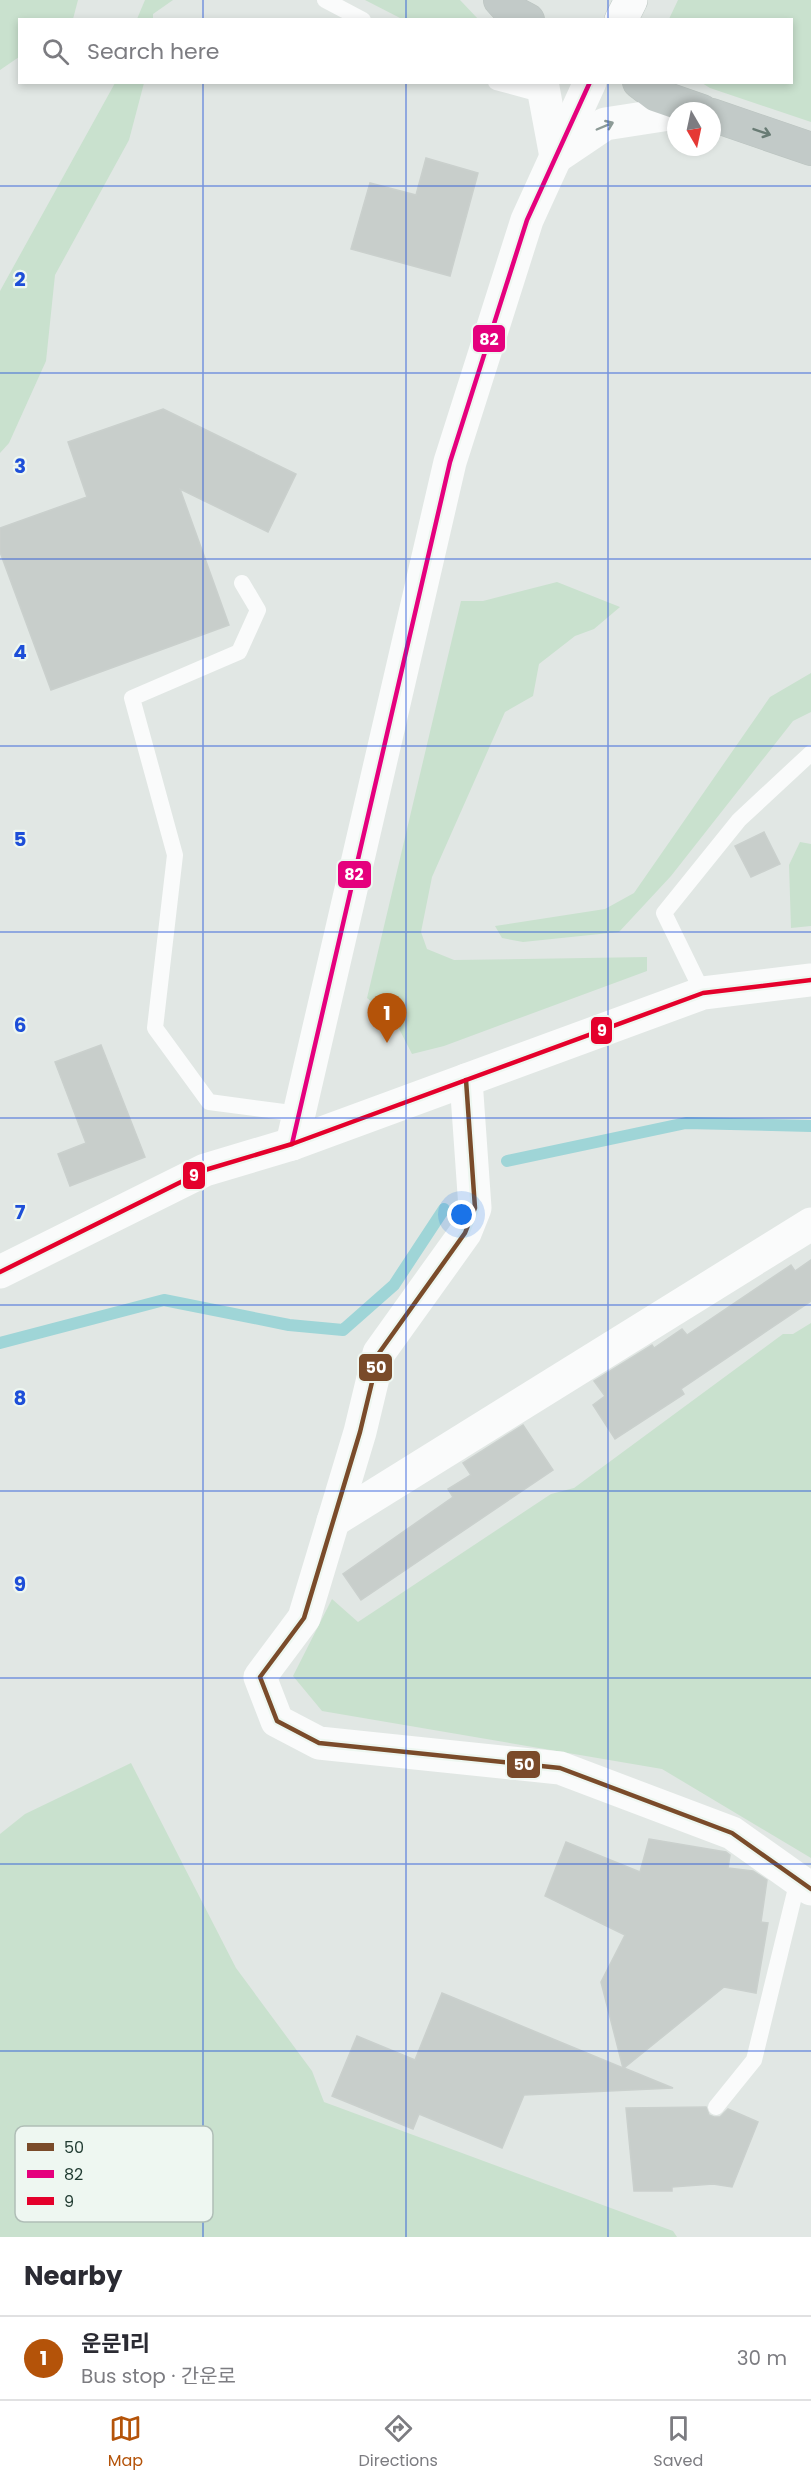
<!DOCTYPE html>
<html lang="en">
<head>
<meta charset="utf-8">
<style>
  body { margin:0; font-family:Poppins,"Noto Sans KR",sans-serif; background:#f2f2f3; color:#2b2b33 }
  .compass { position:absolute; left:667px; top:102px; width:54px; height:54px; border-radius:50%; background:#fff; box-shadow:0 3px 9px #0003; rotate:171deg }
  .you { position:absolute; left:462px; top:1215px; width:21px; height:21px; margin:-15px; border:4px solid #fff; border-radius:50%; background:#1a73e8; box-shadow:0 0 0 9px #1a73e833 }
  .badge { display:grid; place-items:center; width:39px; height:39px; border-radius:50%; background:#b45309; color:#fff; font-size:20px; font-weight:700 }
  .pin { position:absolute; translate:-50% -50px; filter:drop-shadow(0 2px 3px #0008) }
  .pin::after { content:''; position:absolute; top:32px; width:21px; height:18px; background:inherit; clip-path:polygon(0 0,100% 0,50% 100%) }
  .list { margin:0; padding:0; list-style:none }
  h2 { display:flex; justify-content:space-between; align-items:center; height:78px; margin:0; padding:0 24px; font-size:26px }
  h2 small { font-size:20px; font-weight:400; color:#7c7c81 }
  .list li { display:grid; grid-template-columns:39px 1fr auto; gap:18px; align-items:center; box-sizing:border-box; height:84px; padding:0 24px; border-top:2px solid #e1e1e2 }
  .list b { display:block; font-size:22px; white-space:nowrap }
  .list p { margin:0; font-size:20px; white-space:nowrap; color:#7c7c81 }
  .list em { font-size:20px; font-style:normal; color:#7c7c81 }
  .icon { flex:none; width:33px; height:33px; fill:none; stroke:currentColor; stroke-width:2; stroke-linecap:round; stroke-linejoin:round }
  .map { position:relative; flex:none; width:811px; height:2237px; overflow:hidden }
  .search { position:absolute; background:#fff; box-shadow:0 3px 9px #0003; left:18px; right:18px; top:18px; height:66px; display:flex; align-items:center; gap:15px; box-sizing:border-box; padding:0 21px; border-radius:0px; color:#7c7c81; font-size:22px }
  .sheet { height:162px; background:#fff }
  nav { display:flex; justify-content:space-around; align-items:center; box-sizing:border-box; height:84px; border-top:2px solid #e1e1e2; background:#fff; font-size:16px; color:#7c7c81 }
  nav a { display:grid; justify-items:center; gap:3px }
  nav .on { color:#b45309 }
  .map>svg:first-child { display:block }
  .green { fill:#c9e1ce }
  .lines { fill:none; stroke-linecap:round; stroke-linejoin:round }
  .stream { stroke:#9fd5d7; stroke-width:12 }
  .building { fill:#c8cecb; stroke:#cad0cd; stroke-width:1.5 }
  .secondary-casing { stroke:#bcc7c2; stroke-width:34 }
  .trunk-casing { stroke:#bbc4c0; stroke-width:34 }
  .service { stroke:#fafbfb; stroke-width:16 }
  .minor { stroke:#fafbfb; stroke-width:33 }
  .tertiary { stroke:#fafbfb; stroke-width:33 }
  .secondary { stroke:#fafbfb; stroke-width:33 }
  .trunk { stroke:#c2cac8; stroke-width:33 }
  .bus-1-casing { stroke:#eef7f1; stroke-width:9 }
  .bus-2-casing { stroke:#eef7f1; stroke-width:9 }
  .bus-3-casing { stroke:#eef7f1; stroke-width:9 }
  .bus-1 { stroke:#7a4b2a; stroke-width:4.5 }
  .bus-2 { stroke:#e5007d; stroke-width:4.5 }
  .bus-3 { stroke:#e4002b; stroke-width:4.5 }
  .oneway { stroke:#8c9a96 }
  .oneway2 { stroke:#687b74 }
  .grid { fill:none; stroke:#1d4ed8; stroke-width:1.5; stroke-opacity:0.55 }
  .key { fill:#eef7f1; stroke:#b0beb7; stroke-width:1.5 }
  .key-label { font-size:16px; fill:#1f3a30 }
  .grid-label { font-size:20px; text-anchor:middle; font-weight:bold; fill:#1d4ed8; stroke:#eef7f1; stroke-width:4.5; stroke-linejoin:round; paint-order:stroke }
  .line-badge { stroke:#eef7f1; stroke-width:2 }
  .badge-label { font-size:16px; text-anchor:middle; font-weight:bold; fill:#fff }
</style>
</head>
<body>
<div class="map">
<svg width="811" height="2237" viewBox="0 0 811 2237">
  <rect width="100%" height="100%" fill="#e1e7e4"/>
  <g class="green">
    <polygon points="0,0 78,0 73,19 20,20 19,57 0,70"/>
    <polygon points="145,0 173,0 153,14 153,19 137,19"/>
    <polygon points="365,0 460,0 478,19 402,19"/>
    <polygon points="678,0 811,0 811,122 710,88 702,83 792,82 792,20 669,19"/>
    <polygon points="115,83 144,83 129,140 55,275 46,361 9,443 0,453 0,291"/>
    <polygon points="557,582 620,607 594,629 575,636 539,664 533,696 505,712 432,877 421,932 427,949 454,960 647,957 647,971 444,1046 412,1054 394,1019 367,998 461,601 483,601"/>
    <polygon points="811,673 811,712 793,721 671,876 619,932 523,942 502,938 495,926 605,909 634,893 770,697"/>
    <polygon points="800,842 811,844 811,926 791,928 789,865"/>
    <polygon points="811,1323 811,1858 662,1769 322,1711 293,1676 332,1599 358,1622 551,1494 574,1488 783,1334 793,1334"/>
    <polygon points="131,1763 236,1968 312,2071 324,2102 673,2231 677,2237 0,2237 0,1834 25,1814"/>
  </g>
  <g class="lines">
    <g class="stream">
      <polyline points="507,1161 686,1123 811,1126"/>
      <polyline points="0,1343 164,1300 289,1325 343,1330 394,1285 444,1209"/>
    </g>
  </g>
  <g class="building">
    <polygon points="426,158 478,173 450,276 351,249 370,183 416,195"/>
    <polygon points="163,409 296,474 268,532 180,489 229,625 51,690 0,552 0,528 87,497 68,442"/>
    <polygon points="764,832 780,864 751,877 735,846"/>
    <polygon points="101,1045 145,1157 70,1186 58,1154 86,1143 55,1062"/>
    <polygon points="811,1260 811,1301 681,1389 684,1394 615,1439 593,1405 605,1396 594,1381 652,1345 654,1348 682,1329 687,1335 791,1265 795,1271"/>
    <polygon points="523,1425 553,1470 361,1600 343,1574 453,1497 448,1489 471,1475 463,1463"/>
    <polygon points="649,1839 726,1852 730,1855 728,1868 753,1871 767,1880 761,1922 768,1923 756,1993 724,1987 624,2068 673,2088 524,2095 502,2148 419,2114 413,2129 332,2096 357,2036 415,2060 442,1993 623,2068 601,1982 625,1935 545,1896 566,1842 640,1872"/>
    <polygon points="706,2107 709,2115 714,2117 720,2117 728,2109 758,2122 732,2187 713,2184 672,2187 672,2191 634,2191 626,2108"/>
  </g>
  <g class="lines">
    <g class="secondary-casing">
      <polyline id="secondary" points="621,20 631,0"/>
    </g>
    <g class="trunk-casing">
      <g id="trunk">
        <polyline points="500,0 509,10 528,20"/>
        <polyline points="639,82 656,95 702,111"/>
        <polyline points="712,115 811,149"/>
      </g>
    </g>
    <g class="service">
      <polyline points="325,0 363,20"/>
      <polyline points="496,82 544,95"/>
      <polyline points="242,583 258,610 239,652 132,698 175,855 155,1028 209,1102 299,1114"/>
      <polyline points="703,993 664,913 739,820 811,753"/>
      <polyline points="716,2107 754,2060 798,1880"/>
    </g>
    <g class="minor">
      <polyline points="466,1080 475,1208 465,1233 379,1353 360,1432 304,1618 260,1677 277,1721 319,1743 560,1768 732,1833 811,1889"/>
      <polyline points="333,1521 811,1224"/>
    </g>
    <g class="tertiary">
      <polyline points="542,82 556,157 605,124 676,113"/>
      <polyline points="292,1144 450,462 527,220 590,82"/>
      <polyline points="0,1272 205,1170 292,1144 703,993 811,980"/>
    </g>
    <use href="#secondary" class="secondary"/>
    <use href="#trunk" class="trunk"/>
    <g class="bus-1-casing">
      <polyline id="bus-1" points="466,1080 475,1208 465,1233 379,1353 360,1432 304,1618 260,1677 277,1721 319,1743 560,1768 732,1833 811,1889"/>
    </g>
    <g class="bus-2-casing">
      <polyline id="bus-2" points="292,1144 450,462 527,220 590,82"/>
    </g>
    <g class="bus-3-casing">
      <polyline id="bus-3" points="0,1272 205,1170 292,1144 703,993 811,980"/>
    </g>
    <use href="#bus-1" class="bus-1"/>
    <use href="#bus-2" class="bus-2"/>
    <use href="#bus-3" class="bus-3"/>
  </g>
  <defs><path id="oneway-shaft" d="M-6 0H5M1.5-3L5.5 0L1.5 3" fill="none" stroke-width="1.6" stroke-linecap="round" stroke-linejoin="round" transform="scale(1.5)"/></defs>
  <use class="oneway" href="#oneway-shaft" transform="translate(605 126) rotate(-23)"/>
  <use class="oneway2" href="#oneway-shaft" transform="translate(762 132) rotate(19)"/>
  <path class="grid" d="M203 0V20M406 0V20M608 0V20M203 82V2237M406 82V2237M608 82V2237M0 186H811M0 373H811M0 559H811M0 746H811M0 932H811M0 1118H811M0 1305H811M0 1491H811M0 1678H811M0 1864H811M0 2051H811"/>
  <rect x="15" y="2126" width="198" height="96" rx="9" class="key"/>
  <rect x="27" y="2143" width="27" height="8" fill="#7a4b2a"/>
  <rect x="27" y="2170" width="27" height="8" fill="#e5007d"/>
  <rect x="27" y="2197" width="27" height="8" fill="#e4002b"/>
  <g class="key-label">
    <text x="64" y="2153">50</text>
    <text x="64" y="2180">82</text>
    <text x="64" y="2207">9</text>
  </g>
  <g class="grid-label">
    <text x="20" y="286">2</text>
    <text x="20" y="473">3</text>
    <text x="20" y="659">4</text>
    <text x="20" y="846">5</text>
    <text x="20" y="1032">6</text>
    <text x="20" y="1219">7</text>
    <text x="20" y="1405">8</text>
    <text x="20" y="1591">9</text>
  </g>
  <g class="line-badge">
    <rect x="472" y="324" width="34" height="29" rx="6" fill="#e5007d"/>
    <rect x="337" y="860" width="35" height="29" rx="6" fill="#e5007d"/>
    <rect x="590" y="1016" width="23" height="29" rx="6" fill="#e4002b"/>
    <rect x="182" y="1161" width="24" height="29" rx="6" fill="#e4002b"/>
    <rect x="358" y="1353" width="35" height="29" rx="6" fill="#7a4b2a"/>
    <rect x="506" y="1750" width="35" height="29" rx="6" fill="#7a4b2a"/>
  </g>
  <g class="badge-label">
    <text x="489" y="345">82</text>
    <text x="354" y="880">82</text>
    <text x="602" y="1036">9</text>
    <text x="194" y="1181">9</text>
    <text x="376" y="1373">50</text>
    <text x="524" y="1770">50</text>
  </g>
</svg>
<svg class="compass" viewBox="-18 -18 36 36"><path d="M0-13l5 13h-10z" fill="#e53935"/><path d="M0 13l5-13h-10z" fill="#7c7c81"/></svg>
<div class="you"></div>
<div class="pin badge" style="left:387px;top:1043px">1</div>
<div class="search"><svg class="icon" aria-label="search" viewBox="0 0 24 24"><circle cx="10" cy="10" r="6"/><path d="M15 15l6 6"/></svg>Search here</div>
</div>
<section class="sheet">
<h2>Nearby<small></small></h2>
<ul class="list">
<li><span class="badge">1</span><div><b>운문1리</b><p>Bus stop · 간운로</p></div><em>30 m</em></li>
</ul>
</section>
<nav>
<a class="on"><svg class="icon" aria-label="map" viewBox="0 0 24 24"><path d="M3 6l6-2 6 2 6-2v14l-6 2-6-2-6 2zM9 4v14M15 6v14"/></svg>Map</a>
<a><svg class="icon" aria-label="directions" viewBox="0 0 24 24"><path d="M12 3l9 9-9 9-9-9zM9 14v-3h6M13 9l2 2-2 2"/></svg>Directions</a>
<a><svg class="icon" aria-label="saved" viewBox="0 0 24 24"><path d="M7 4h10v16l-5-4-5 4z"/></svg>Saved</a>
</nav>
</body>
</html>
